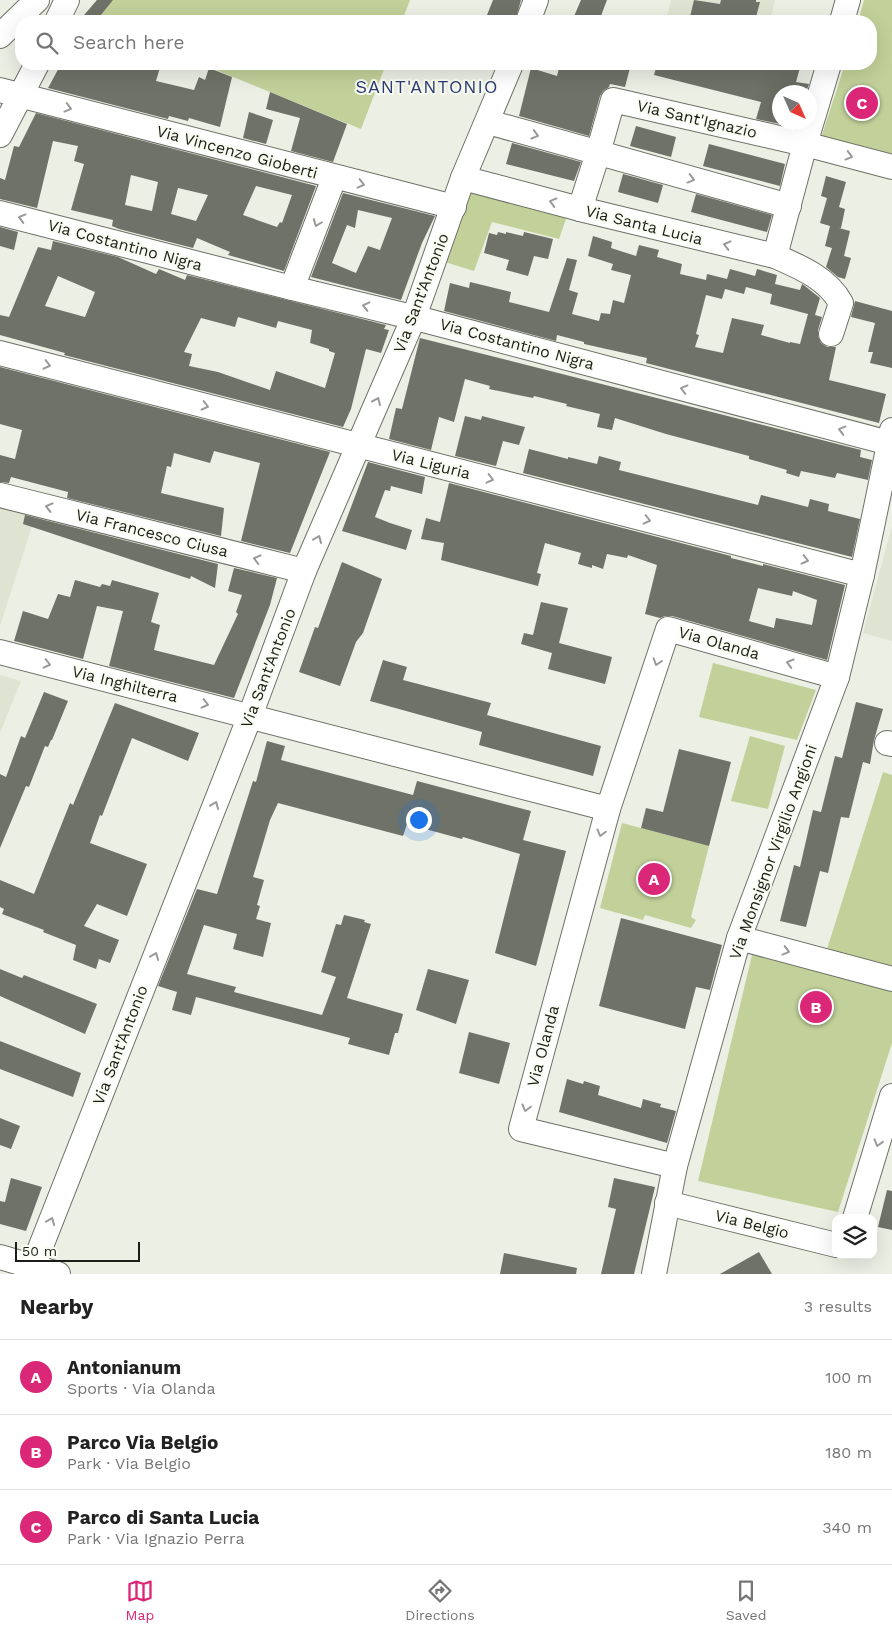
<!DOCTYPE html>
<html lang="en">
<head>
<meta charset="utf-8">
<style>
  body { margin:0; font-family:"Work Sans",sans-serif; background:#f2f2f2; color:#222 }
  .controls { position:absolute; right:15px; bottom:15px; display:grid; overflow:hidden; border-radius:10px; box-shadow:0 5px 20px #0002 }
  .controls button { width:45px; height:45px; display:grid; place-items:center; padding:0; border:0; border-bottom:1px solid #e0e0e0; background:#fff; color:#222; font:25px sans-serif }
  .compass { position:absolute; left:772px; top:85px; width:45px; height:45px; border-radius:50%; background:#fff; box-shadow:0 5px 20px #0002; rotate:135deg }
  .scale { position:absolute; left:15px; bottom:12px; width:125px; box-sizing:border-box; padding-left:5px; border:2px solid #1c1d19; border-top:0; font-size:14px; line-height:18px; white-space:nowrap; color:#1c1d19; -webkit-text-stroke:4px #f9fcf1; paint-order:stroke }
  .you { position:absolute; left:418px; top:819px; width:18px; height:18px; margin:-12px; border:4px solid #fff; border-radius:50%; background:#1a73e8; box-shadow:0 0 0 8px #1a73e833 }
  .badge { display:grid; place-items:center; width:32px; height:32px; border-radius:50%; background:#db2777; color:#fff; font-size:16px; font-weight:700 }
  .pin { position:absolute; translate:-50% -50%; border:2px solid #fff; box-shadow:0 1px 5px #0006 }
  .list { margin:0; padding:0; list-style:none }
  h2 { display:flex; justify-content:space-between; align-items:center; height:65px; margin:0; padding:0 20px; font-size:21px }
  h2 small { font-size:16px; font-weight:400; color:#767676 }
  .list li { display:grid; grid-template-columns:32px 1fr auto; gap:15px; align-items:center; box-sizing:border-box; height:75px; padding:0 20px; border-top:1px solid #e0e0e0 }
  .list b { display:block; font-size:19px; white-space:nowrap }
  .list p { margin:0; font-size:16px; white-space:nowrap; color:#767676 }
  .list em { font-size:16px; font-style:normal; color:#767676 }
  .icon { flex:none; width:28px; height:28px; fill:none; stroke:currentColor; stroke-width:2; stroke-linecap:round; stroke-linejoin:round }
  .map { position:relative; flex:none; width:892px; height:1274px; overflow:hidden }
  .search { position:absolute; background:#fff; box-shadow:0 5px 20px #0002; left:15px; right:15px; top:15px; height:55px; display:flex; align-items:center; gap:12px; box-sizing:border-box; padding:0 18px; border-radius:20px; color:#767676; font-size:19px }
  .sheet { height:290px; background:#fff }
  nav { display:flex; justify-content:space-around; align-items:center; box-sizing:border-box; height:70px; border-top:1px solid #e0e0e0; background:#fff; font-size:14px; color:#767676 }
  nav a { display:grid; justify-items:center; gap:2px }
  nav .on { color:#db2777 }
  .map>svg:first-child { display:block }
  .built { fill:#dfe4d2 }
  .green { fill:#c2d19a }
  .building { fill:#6f7268; fill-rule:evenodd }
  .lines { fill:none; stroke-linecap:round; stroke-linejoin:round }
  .minor-casing { stroke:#6e7167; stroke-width:26 }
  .minor { stroke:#fff; stroke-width:24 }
  .oneway { stroke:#999998 }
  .labels { text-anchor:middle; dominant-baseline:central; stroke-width:4; stroke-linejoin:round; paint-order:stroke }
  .street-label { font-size:16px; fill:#1c1d19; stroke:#f9fcf1 }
  .neighbourhood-label { font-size:18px; letter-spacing:1px; fill:#2e3c75; stroke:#f9fcf1 }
</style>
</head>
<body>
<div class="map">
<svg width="892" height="1274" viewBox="0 0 892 1274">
  <rect width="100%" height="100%" fill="#ecefe4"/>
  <g class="built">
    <polygon points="671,0 775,0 770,21 666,21"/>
    <polygon points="0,508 35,517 0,626"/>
    <polygon points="892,526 892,641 863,633"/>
    <polygon points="0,675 21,681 0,733"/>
  </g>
  <g class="green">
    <polygon points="97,0 410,0 402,21 98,21 85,14"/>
    <polygon points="864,0 892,0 892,161 820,141 845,64 871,64 871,21 858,21"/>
    <polygon points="201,64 386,64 361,129"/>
    <polygon points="471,190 567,216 559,239 492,222 474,271 445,262"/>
    <polygon points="713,663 816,690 797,740 699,717"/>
    <polygon points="750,736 785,746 768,809 731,801"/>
    <polygon points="883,772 892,775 892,1043 838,1212 698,1181 752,955 820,971"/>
    <polygon points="622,823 709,846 691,917 696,920 691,928 645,915 643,920 600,908"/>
  </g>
  <g class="building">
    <polygon points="97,0 113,0 96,21 79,21"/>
    <polygon points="493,0 521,0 515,21 500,21 487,15"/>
    <polygon points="581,0 607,0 599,21 572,21"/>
    <polygon points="694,0 720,4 721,0 756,0 756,2 760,2 755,21 689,21"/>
    <polygon points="61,64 161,64 156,81 194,90 199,77 205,80 209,68 232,77 220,127 189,118 188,121 169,116 168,119 48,88"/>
    <polygon points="560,64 614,64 630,68 625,87 610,84 609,87 603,91 600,96 589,136 519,116 531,68 557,76"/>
    <polygon points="657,64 801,64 796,82 809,84 806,92 780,92 780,124 756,119 761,102 654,75"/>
    <polygon points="270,92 347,124 333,162 291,151 300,118 266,109"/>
    <polygon points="249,112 273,120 266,144 243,138"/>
    <path d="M36 113 316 186 284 271 228 255 230 252 197 238 193 248 119 229 112 226 113 220 71 210 84 164 74 161 78 146 53 141 37 208 0 199V178L5 180 14 146 19 147ZM131 175 158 182 152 211 125 205ZM256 186 292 195 282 223 280 222 277 227 243 215ZM178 188 208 195 196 221 171 214Z"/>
    <polygon points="636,126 676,137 671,157 630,146"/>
    <polygon points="512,143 581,162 574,181 506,164"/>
    <polygon points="709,144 785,164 780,186 703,166"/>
    <polygon points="623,174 663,185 658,203 618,192"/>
    <polygon points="826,176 846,182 839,207 845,209 841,228 839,228 850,231 844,256 851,258 845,279 838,277 826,267 832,248 825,246 830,226 820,223 827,198 821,196"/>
    <path d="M343 193 435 216 422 243 401 300 311 277ZM358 210 392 218 380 250 368 246 356 273 332 263 347 225 355 228Z"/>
    <polygon points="696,194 772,215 767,232 691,212"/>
    <polygon points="0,227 18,232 14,250 0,246"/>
    <polygon points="498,232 506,234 506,232 523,236 524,232 553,239 548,259 534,256 528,276 506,270 509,260 484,253 489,233 497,235"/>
    <path d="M593 236 612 242 611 248 636 256 639 245 659 250 657 257 682 264 680 274 706 280 707 274 727 279 730 269 755 276 757 269 777 275 775 284 800 290 802 284 805 286 820 298 815 315 822 317 818 330V336L821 343 827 347H836L829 380 886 394 879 423 646 363 647 358 584 344V342L557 335 556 341 444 311 450 283 469 288 470 282 511 292 509 302 549 312 567 258 577 260 569 290 578 293 572 314 599 321 601 313 610 314 613 300 624 303 631 275 611 270 613 264 588 256ZM746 287 772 294 770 304 808 314 800 344 790 342V343L761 335 764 325 732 318 723 353 695 347 699 335 696 334 706 295 722 299 725 289 744 294Z"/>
    <path d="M53 241 118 257 156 274 159 269 185 280 187 275 386 325 384 329 389 330 381 353 366 349 351 409 343 427 64 355 65 353 0 335V315L9 317 38 247 51 250ZM58 276 95 292 85 317 45 306ZM238 317 276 328 278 321 312 330 310 343 329 349V351L335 353 325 388 276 371 270 390 218 372 189 366 192 354 184 352 201 318 235 327Z"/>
    <polygon points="855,301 892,311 892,368 870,363 873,352 868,352 875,323 851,317"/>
    <polygon points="420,338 861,450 860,457 872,460 868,480 837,473 835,478 801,471 799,477 786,473 787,470 749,459 749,456 666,434 615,418 612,430 597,427 600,414 566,406 567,404 534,396 533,398 489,389 490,386 465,379 454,422 439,417 431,450 389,439 396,408 402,409"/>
    <polygon points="0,367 330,452 290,553 241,541 260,463 214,451 210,463 174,453 171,467 167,466 161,493 224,508 221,536 67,498 68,492 11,477 9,483 0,482 0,455 15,459 22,430 0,424"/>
    <polygon points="465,416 481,420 482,416 525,427 519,445 503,441 496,466 455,456"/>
    <polygon points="529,449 568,459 568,457 597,464 599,456 621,462 619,470 758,505 761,495 808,507 810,499 829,504 828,511 860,519 852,557 523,473"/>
    <polygon points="368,462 425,477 422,494 391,486 390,491 385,490 375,517 390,523 412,530 406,550 342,531"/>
    <path d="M449 483 731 556V558L763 566V564L845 585 827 660 672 616H665L660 618 645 614 657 565 628 555 627 558 607 554 603 569 592 565V568L578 564 581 553 545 543 537 573 541 574 538 586 441 560 444 543 421 539 426 518 440 522ZM758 588 792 596 793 591 817 600 812 625 776 618 774 628 749 621Z"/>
    <polygon points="25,515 218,564 215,588 191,576 190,579 23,524"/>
    <polygon points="342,562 382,579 363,633 356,642 340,686 299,672 315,627 318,628"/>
    <polygon points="234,568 277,578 270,605 234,698 109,666 123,611 97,606 83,659 14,641 23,611 48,619 58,594 70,597 75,580 100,587 102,584 110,586 112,580 159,593 151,622 160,625 154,650 214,665 238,614 236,612 242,595 228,591"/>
    <polygon points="541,602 568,608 559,643 612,657 605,684 548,669 552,653 521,644 524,633 533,635"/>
    <polygon points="383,660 407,667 403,680 491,703 487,715 601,746 593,776 479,745 482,732 370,701"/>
    <polygon points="44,692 68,701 52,740 51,740 48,747 45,746 29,787 26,786 0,848 0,774 6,777 21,736 25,738"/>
    <polygon points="856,702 883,709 874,740 870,764 863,762 849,818 841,817 828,873 820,871 806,927 780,921 794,865 800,867 813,810 821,812 835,756 842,758"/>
    <polygon points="115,703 199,733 188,761 132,738 102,816 100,815 90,843 147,864 127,916 97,904 84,926 119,940 110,963 99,959 96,969 73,960 76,945 43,932 44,930 2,914 4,909 0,907 0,880 34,894 70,803 73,805"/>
    <polygon points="267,741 285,746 281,760 413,795 417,781 531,811 523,840 566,851 536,966 495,953 520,854 463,837 462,839 407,824 403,836 278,803 270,820 253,877 264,880 257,905 260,906 256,919 271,923 263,957 233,949 237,934 204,925 187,974 236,987 234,992 322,1015 336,977 321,972 336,924 341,925 344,915 365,920 364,922 371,924 347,998 403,1014 398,1033 395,1033 389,1055 348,1044 350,1038 196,997 191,1015 172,1010 177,992 158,986 197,889 217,894 253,781 256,782"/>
    <polygon points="679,749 731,762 709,846 641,828 646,808 663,812"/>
    <polygon points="621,918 722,945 710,990 696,987 685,1029 599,1006"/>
    <polygon points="0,969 22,978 24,975 97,1004 85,1034 0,996"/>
    <polygon points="428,969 469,980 456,1024 416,1010"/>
    <polygon points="469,1032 510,1043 499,1084 459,1073"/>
    <polygon points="0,1041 81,1073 73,1097 0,1069"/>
    <polygon points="567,1079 583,1084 584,1081 600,1086 598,1095 641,1108 643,1099 661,1104 660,1107 676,1111 667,1143 559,1112"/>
    <polygon points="0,1118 20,1126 11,1149 0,1145"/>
    <polygon points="11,1178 42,1187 26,1231 0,1224 0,1201 5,1202"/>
    <polygon points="614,1178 655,1187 634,1274 601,1274 616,1209 608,1207"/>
    <polygon points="887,1190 892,1191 892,1230 878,1227"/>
    <polygon points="759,1252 772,1274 720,1274"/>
    <polygon points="504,1253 577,1268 576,1274 500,1274"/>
  </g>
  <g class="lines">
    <g class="minor-casing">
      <g id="minor">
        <polyline points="57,21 67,0"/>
        <polyline points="528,21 536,0"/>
        <polyline points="842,21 848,0"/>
        <polyline points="0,36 37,0"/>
        <polyline points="0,90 454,207"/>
        <polyline points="488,122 789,206"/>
        <polyline points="0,135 37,64"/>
        <path d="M463 178 580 209 775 256C800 267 827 278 841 303L831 334"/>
        <polyline points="580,209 598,153 613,100 805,144 892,167"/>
        <polyline points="0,213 292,288 420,319 889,443"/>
        <polyline points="775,256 805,144 829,64"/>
        <polyline points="292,288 334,178"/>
        <polyline points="0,353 862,575"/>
        <polyline points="0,495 304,571"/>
        <polyline points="0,652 608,809"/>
        <polyline points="887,743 892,744"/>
        <polyline points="739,938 892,979"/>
        <polyline points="675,1166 521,1129 608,809 668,629 837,677"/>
        <polyline points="667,1203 836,1245"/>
        <polyline points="855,1218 892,1096"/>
        <polyline points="0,1257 58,1274"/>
        <polyline points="30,1274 250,716 304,571 414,317 463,178 511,64"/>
        <polyline points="654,1274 675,1166 739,938 837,677 862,575 892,430"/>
      </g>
    </g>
    <use href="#minor" class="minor"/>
  </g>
  <defs><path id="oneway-chevron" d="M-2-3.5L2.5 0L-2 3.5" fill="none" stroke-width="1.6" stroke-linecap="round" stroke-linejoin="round" transform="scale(1.25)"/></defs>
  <g class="oneway">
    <use href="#oneway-chevron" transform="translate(68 108) rotate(15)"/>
    <use href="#oneway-chevron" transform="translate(535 135) rotate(16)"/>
    <use href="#oneway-chevron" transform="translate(849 156) rotate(15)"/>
    <use href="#oneway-chevron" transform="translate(691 179) rotate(15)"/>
    <use href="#oneway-chevron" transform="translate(361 184) rotate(14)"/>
    <use href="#oneway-chevron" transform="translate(553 202) rotate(-165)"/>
    <use href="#oneway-chevron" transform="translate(22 218) rotate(-165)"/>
    <use href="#oneway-chevron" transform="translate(317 223) rotate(111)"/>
    <use href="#oneway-chevron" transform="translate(727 245) rotate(-166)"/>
    <use href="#oneway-chevron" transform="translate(366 306) rotate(-167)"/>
    <use href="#oneway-chevron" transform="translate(47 365) rotate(14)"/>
    <use href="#oneway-chevron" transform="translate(684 389) rotate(-165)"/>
    <use href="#oneway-chevron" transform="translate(377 401) rotate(-66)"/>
    <use href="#oneway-chevron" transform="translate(205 406) rotate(14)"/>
    <use href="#oneway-chevron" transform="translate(842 430) rotate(-165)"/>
    <use href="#oneway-chevron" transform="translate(490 479) rotate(14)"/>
    <use href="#oneway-chevron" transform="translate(49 507) rotate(-166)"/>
    <use href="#oneway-chevron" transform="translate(647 520) rotate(14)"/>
    <use href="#oneway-chevron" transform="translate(318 539) rotate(-67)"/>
    <use href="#oneway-chevron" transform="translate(257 559) rotate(-166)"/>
    <use href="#oneway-chevron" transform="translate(805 560) rotate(14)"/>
    <use href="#oneway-chevron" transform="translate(657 662) rotate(108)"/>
    <use href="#oneway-chevron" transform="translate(790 663) rotate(-164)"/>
    <use href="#oneway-chevron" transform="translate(47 664) rotate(14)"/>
    <use href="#oneway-chevron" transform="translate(205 704) rotate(14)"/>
    <use href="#oneway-chevron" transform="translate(215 805) rotate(-68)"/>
    <use href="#oneway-chevron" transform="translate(601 833) rotate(105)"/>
    <use href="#oneway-chevron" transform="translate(786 951) rotate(15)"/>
    <use href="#oneway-chevron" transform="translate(155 956) rotate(-68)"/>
    <use href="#oneway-chevron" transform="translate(526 1108) rotate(105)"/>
    <use href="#oneway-chevron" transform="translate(878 1143) rotate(107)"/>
    <use href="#oneway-chevron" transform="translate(51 1221) rotate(-68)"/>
  </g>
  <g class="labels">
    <g class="street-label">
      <text transform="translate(697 119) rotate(13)">Via Sant'Ignazio</text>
      <text transform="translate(237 152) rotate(15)">Via Vincenzo Gioberti</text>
      <text transform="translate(644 225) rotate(14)">Via Santa Lucia</text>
      <text transform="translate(125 245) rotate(15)">Via Costantino Nigra</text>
      <text transform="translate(421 293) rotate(-69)">Via Sant'Antonio</text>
      <text transform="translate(517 344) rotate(15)">Via Costantino Nigra</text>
      <text transform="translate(431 464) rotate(14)">Via Liguria</text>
      <text transform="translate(152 533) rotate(14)">Via Francesco Ciusa</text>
      <text transform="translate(719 643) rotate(16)">Via Olanda</text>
      <text transform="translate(268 668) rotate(-69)">Via Sant'Antonio</text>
      <text transform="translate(125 684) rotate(14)">Via Inghilterra</text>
      <text transform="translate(773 852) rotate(-70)">Via Monsignor Virgilio Angioni</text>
      <text transform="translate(120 1045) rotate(-69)">Via Sant'Antonio</text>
      <text transform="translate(543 1046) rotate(-75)">Via Olanda</text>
      <text transform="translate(752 1224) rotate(14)">Via Belgio</text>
    </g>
    <g class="neighbourhood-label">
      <text x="427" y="86">SANT'ANTONIO</text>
    </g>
  </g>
</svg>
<div class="controls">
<button><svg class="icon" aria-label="layers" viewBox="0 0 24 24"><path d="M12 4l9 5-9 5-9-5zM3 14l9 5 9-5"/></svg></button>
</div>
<svg class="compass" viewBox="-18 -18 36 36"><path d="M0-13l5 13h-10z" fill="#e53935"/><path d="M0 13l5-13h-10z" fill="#767676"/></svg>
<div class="scale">50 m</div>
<div class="you"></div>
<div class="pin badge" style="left:654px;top:879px">A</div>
<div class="pin badge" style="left:816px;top:1007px">B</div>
<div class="pin badge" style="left:862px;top:103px">C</div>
<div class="search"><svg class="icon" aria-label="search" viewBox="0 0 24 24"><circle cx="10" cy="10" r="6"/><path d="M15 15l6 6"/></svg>Search here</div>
</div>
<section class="sheet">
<h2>Nearby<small>3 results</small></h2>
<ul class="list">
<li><span class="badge">A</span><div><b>Antonianum</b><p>Sports · Via Olanda</p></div><em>100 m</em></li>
<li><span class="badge">B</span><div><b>Parco Via Belgio</b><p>Park · Via Belgio</p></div><em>180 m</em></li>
<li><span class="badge">C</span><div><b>Parco di Santa Lucia</b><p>Park · Via Ignazio Perra</p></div><em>340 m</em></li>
</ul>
</section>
<nav>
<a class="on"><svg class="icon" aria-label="map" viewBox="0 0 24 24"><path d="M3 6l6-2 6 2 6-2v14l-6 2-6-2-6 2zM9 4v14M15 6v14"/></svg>Map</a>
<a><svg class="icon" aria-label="directions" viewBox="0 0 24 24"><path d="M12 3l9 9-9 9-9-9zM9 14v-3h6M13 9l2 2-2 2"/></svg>Directions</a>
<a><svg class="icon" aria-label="saved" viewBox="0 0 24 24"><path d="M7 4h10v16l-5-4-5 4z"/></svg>Saved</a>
</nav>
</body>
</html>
